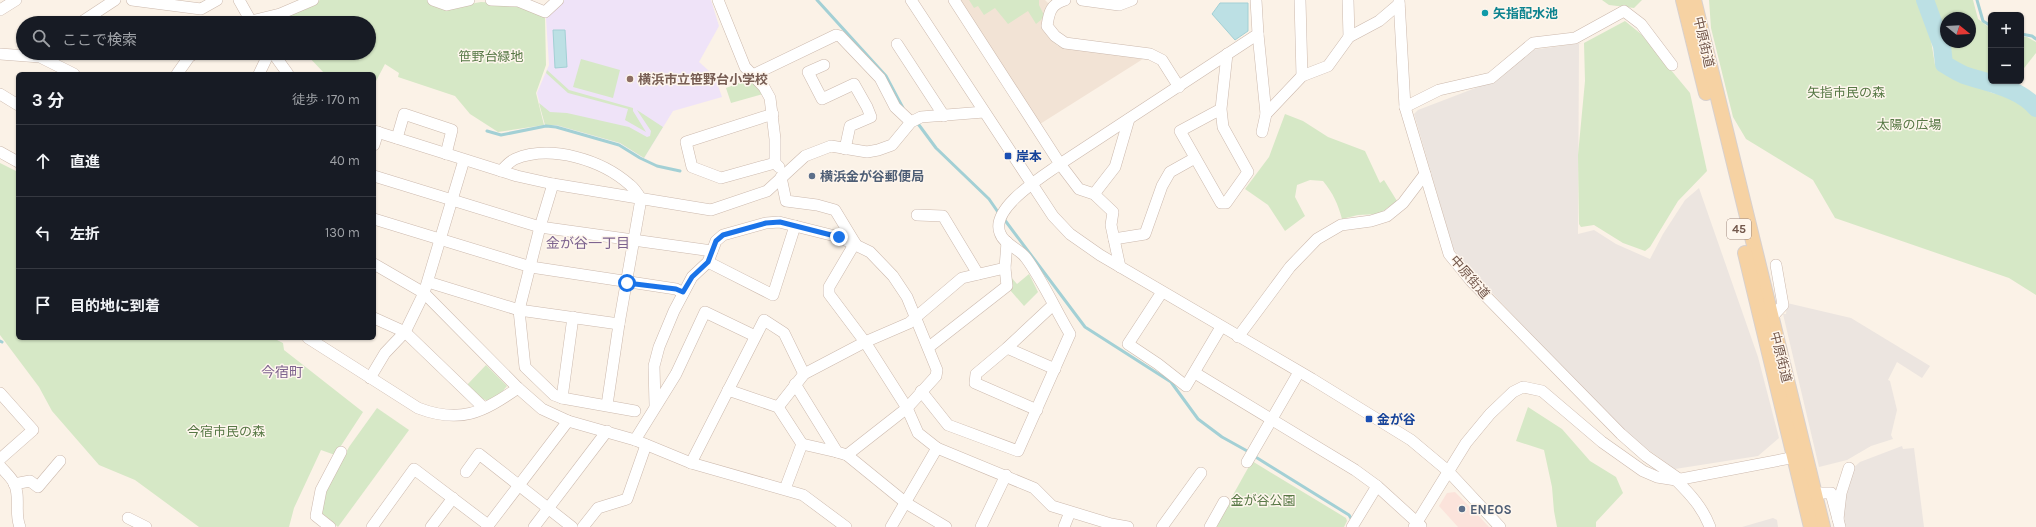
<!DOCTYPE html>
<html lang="ja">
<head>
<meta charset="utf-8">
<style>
  body { margin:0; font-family:Karla,"Noto Sans JP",sans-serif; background:#242831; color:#f1f3f6 }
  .controls { position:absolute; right:12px; top:12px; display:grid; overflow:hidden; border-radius:6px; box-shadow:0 1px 3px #0004 }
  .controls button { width:36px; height:36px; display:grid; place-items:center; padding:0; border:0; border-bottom:1px solid #363941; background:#171b24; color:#f1f3f6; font:20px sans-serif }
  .compass { position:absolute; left:1940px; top:12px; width:36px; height:36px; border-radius:50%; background:#171b24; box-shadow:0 1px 3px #0004; rotate:108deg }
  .stop { position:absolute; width:12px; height:12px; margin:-9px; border:3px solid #1a73e8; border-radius:50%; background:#fff }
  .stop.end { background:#1a73e8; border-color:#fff; box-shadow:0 1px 4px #0008 }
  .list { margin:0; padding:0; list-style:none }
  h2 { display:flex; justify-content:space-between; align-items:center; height:52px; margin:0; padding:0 16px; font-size:17px }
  h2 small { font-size:13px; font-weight:400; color:#9ea1a6 }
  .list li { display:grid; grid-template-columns:26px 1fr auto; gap:12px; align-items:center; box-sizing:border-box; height:72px; padding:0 16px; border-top:1px solid #363941 }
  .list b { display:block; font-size:15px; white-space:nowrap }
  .list em { font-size:13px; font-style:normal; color:#9ea1a6 }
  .icon { flex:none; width:22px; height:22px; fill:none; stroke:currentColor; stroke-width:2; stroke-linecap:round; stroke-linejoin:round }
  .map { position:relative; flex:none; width:2036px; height:527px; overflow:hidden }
  .search { position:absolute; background:#171b24; box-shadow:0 1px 3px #0004; left:16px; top:16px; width:360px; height:44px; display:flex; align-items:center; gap:10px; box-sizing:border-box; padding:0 14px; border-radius:22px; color:#9ea1a6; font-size:15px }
  .panel { position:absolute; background:#171b24; box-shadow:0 1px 3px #0004; left:16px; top:72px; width:360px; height:268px; border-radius:6px }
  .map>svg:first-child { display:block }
  .residential { fill:#f2e3d5 }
  .commercial { fill:#fbe3db }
  .industrial { fill:#ece5e0 }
  .education { fill:#efe3f8 }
  .green { fill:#d6e8c6; fill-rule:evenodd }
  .water { fill:#bce0e4; stroke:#a3d0d5 }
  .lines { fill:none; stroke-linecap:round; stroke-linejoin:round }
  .stream { stroke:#a3d0d5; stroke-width:3 }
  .river { stroke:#bce0e4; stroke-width:18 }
  .minor-casing { stroke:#ccb9ad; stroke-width:12 }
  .major-casing { stroke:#d8d0cd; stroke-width:16 }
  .minor { stroke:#fff; stroke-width:11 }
  .major { stroke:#f6d2a3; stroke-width:14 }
  .route { stroke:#1a73e8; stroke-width:5 }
  .culture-dot { fill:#0f9aa8; stroke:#fef6ed; stroke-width:1.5 }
  .education-dot { fill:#8d6e63; stroke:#fef6ed; stroke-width:1.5 }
  .transit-dot { fill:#1a4fb4; stroke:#fef6ed; stroke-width:1.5 }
  .service-dot { fill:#5c6f8a; stroke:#fef6ed; stroke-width:1.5 }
  .labels { text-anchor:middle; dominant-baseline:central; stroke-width:3; stroke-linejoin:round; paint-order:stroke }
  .shield { fill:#fef6ed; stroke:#9d877c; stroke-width:1 }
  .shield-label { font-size:12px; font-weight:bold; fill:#73584c }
  .culture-label { font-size:13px; font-weight:bold; fill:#0d838f; stroke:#fef6ed; text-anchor:start }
  .street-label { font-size:13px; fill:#73584c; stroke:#fef6ed }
  .park-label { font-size:13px; fill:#577845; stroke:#fef6ed }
  .education-label { font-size:13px; font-weight:bold; fill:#785e54; stroke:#fef6ed; text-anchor:start }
  .transit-label { font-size:13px; font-weight:bold; fill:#164399; stroke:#fef6ed; text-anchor:start }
  .service-label { font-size:13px; font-weight:bold; fill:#4e5e75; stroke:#fef6ed; text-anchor:start }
  .neighbourhood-label { font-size:14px; fill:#7e648f; stroke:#fef6ed }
</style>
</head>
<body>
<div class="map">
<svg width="2036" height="527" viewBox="0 0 2036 527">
  <rect width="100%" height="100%" fill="#fbf2e7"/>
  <polygon class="residential" points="958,0 1045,0 1049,4 1045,32 1051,40 1058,46 1143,59 1040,124"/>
  <polygon class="commercial" points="1455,492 1476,513 1489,527 1458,527 1439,506 1447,493"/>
  <g class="industrial">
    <polygon points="1582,43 1579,44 1578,234 1594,230 1616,244 1650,259 1663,234 1685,200 1699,188 1758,357 1779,438 1758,456 1675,469 1621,430 1461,260 1453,248 1414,114 1418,110 1499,79 1532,50"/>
    <polygon points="1787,303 1851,318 1930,366 1922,378 1897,362 1888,380 1890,381 1897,410 1891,435 1893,439 1871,446 1847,460 1819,467 1783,314 1786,314"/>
    <polygon points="1902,446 1903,449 1914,448 1924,527 1844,527 1843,498 1850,471 1860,462"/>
    <polygon points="1773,518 1777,520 1778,527 1742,527"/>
  </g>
  <polygon class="education" points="564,0 711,0 719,26 699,62 717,78 716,80 722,97 673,111 644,158 620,143 556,125 545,125 537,93 549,65 546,18"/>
  <g class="green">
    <polygon points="320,0 429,0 448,8 481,2 514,4 545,18 546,65 536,93 544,125 498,132 470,114 455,96 398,77 399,73 385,64 374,85 374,74 325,74 305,53 369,53 369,23 281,23 277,18"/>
    <polygon points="969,0 1039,0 1039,5 1044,15 1041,20 1036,24 1028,11 1008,24 995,8 984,15 978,6 974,8"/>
    <polygon points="1602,0 1642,0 1634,8 1609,5"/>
    <polygon points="1709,0 1920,0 1927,16 1935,65 1992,93 2029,100 2036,113 2036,295 2009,278 1835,218 1813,180 1746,139 1733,117 1711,28"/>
    <path d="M1930 0H1973L1978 19 1991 29V81H2014L2009 87 1987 81 1958 67 1948 56ZM1946 18H1970V42H1946Z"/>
    <polygon points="1625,21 1641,34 1690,93 1707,171 1678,201 1650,247 1645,251 1623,243 1594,225 1581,227 1579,224 1578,155 1585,81 1584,43"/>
    <polygon points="2021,37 2027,37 2036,42 2036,53 2021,72"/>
    <polygon points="581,59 620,70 613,98 573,87"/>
    <polygon points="547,70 569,90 633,108 633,111 646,132 625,120 628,109 568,93 546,73"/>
    <polygon points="749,79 763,94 731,103 726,88"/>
    <polygon points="539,103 550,112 567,113 629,127 647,137 650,136 651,131 637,110 663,127 644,158 620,143 556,125 545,125"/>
    <path d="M1285 114 1303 121 1328 137 1365 151 1380 183 1384 180 1397 201 1379 214 1358 215 1342 219C1338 204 1333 193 1323 181L1310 180 1297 185 1295 197 1305 216 1285 231 1268 205 1245 189 1269 157Z"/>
    <polygon points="0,163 18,172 18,338 273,338 283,343 284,350 363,412 335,455 321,450 294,508 289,527 199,527 135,480 99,465 52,411 39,387 0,335"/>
    <polygon points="1029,274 1038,292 1024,306 1010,290 1010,276 1017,284"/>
    <path d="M486 365 507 386C489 409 485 402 467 385Z"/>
    <polygon points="1528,407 1562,429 1590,461 1616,477 1623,493 1596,522 1596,527 1557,527 1554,511 1552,487 1544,450 1516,441"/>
    <polygon points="377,408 409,430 338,527 322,513 326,491 349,447"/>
    <polygon points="1252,461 1346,518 1347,521 1344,527 1215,527"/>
  </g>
  <g class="water">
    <polygon points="1220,3 1248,3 1248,31 1235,40 1212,14"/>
    <polygon points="553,30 565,30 567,67 555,68"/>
  </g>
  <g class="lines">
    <g class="stream">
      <polyline points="817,0 886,76 903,108"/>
      <polyline points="1977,0 1983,21 1991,26"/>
      <polyline points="2021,34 2032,36 2036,39"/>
      <polyline points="916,121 936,148 989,199 1000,215"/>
      <polyline points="487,131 501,135 546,126 556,127 619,145 640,158 657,166 680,171"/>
      <polyline points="1004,219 1085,327 1171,382 1198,419 1222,437 1249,452"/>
      <polyline points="0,341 2,342"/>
      <polyline points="1254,456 1349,515 1352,520"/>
    </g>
    <path class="river" d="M1925 0 1942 46 1944 64C1951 68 1957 72 1964 75 1987 83 2020 88 2036 108"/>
    <g class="minor-casing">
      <g id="minor">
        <polyline points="132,0 201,9 217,0"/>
        <polyline points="239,0 252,23"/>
        <polyline points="433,0 447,5 469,0"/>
        <polyline points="491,0 518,1 545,12 558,0"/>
        <polyline points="718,0 745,67 764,87 770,98 775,139 775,163 779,167"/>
        <polyline points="911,0 1053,216 1070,234 1100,255 1312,379 1411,440 1448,471 1500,527"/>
        <polyline points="954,0 1060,164 1079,189 1094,194 1113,212 1111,225 1120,267"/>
        <path d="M1065 0C1051 4 1049 12 1047 26L1055 36 1065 43 1150 54 1162 60 1179 87"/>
        <polyline points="1082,0 1119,5 1132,0"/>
        <polyline points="1300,0 1302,76"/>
        <polyline points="1348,0 1349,37"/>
        <polyline points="1399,0 1405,107 1449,254 1471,281 1621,434 1646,456 1679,479"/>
        <polyline points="0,10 16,0"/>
        <polyline points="80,23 115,0"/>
        <polyline points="244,23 280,14 313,0"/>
        <polyline points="1258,34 1266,114"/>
        <polyline points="897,44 944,116"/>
        <polyline points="273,53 288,74"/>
        <polyline points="0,54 40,57 74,74"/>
        <polyline points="824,65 808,72 822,99 854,84 867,107 871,117 850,126 845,149"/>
        <polyline points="177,74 189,57 195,53"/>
        <polyline points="259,74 269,53"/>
        <polyline points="753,75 836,35 840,36 880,78 895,107 911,122"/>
        <polyline points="0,94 18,105"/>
        <polyline points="1405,107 1439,90 1491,78 1533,43 1575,38 1624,11 1641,24 1672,65"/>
        <polyline points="1221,109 1180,131 1221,203 1226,203 1248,172 1223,127 1221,109 1227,54"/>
        <polyline points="773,114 686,142 692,167 721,178 775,163"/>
        <polyline points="374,131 517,176 553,184 711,210 767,191 805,156 831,146 867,152 878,150 892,145 911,122 921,117 984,112"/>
        <polyline points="1262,132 1266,114 1302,76 1328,66 1349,37 1379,21 1399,4"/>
        <polyline points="397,138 404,114 452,130 446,154"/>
        <polyline points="374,145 378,132"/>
        <polyline points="0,152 18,162"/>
        <path d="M501 171C505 167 510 161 515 159 551 144 602 160 630 185 634 188 638 194 641 199L619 324 607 405"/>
        <polyline points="374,176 540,227 712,251"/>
        <polyline points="781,177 786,201 817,205 835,210 855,243"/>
        <polyline points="553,184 540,227 519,310 525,367 554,395 562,398"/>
        <polyline points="1094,194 1115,167 1129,119"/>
        <polyline points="917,215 943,216 978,274"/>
        <polyline points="374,219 531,267 676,289 683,293"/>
        <polyline points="1114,239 1145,234 1162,186 1170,172 1195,158"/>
        <polyline points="855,243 829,287 829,294 865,342 907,408 918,433 937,448 1034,488 1052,506 1111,524 1128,527"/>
        <polyline points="708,262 773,295 795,226"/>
        <polyline points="374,264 424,293 518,388 542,409 568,421 635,440 691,463 803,495 846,527"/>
        <polyline points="428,282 519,310 619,324"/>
        <polyline points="1162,292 1128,344 1158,364 1186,386 1221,327"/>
        <polyline points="573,317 562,398 635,411"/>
        <polyline points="374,318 405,332 484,408"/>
        <polyline points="1771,318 1783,305 1776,265"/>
        <polyline points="1238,337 1290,267 1317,239 1341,225 1371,221 1387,216 1403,203 1425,174"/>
        <path d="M308 338 418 408C460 424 482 413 518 388"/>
        <polyline points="929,347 1007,286 1005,268 1007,242"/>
        <polyline points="1007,348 1055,369"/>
        <polyline points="1195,373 1355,470 1377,486 1421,526"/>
        <polyline points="370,378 385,353 405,332 424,293 464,160"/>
        <polyline points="795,384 837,452 847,455 906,503 946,527"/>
        <polyline points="728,390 778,407 802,444 785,489"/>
        <path d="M921 391 948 425 1018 451 1070 334C1055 309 1043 281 1026 258 1019 248 1004 245 1000 233 990 208 1042 177 1060 164L1258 34 1256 0"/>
        <polyline points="0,393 33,430 0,459"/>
        <polyline points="655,405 654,366 659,347 674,311 692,277 708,262 716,241 723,235 766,223 779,222 839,237 870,252 893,276 907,297 937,370 936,376 907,408 847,455"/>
        <polyline points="778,407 804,374 865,342 909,323 962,278 1005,268"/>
        <polyline points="1037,410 975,383 976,374 1007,348 1053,305"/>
        <polyline points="635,440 676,374 705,312 755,336"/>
        <polyline points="802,444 837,452"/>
        <polyline points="1247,462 1299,372"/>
        <polyline points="691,463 764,320 784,333 804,374"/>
        <path d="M0 466C5 472 11 477 14 483 21 497 14 513 20 527"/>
        <polyline points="466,472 479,454 572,527"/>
        <path d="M1676 480C1690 494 1703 508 1710 527"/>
        <polyline points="14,484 30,481 38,487 60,461"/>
        <polyline points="1814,493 1831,493 1840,527"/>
        <polyline points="128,518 146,527"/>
        <polyline points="1838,519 1841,493 1849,468"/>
        <polyline points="330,527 316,516 321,490 341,452"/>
        <polyline points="372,527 414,469 488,525"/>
        <polyline points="431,527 453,498"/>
        <polyline points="487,527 568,421"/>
        <polyline points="534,527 607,431"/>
        <polyline points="583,527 598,508 627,499 646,445"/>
        <polyline points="891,527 937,448"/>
        <polyline points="981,527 1006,475"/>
        <polyline points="1064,527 1070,512"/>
        <polyline points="1162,527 1201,473"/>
        <polyline points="1210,527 1224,502"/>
        <polyline points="1352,527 1377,486"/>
        <polyline points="1414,527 1466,443 1490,414 1513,392 1523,387 1542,391 1602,442 1643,471 1657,477 1676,480 1801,456"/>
      </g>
    </g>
    <g class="major-casing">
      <g id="major">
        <polyline points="1683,0 1706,93"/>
        <polyline points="1694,0 1823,527"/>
        <polyline points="1745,253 1811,527"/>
      </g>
    </g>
    <use href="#minor" class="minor"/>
    <use href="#major" class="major"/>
  </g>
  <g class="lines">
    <polyline class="route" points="627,283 676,289 683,292 692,277 708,262 716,241 723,235 766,223 780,222 839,237"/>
  </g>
  <circle class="culture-dot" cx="1485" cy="13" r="4"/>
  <circle class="education-dot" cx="630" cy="79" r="4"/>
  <g class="transit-dot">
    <rect x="1004" y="152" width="8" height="8" rx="2"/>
    <rect x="1365" y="415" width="8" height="8" rx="2"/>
  </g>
  <g class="service-dot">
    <circle cx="812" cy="176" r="4"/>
    <circle cx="1462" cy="509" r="4"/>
  </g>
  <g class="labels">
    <rect class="shield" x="1727" y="219" width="24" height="20" rx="3"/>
    <g class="shield-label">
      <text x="1739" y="229">45</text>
    </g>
    <g class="culture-label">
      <text x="1493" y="13">矢指配水池</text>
    </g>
    <g class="street-label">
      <text transform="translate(1704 42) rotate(77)">中原街道</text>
      <text transform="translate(1470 277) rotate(49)">中原街道</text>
      <text transform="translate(1781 357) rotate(76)">中原街道</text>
    </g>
    <g class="park-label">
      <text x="491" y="56">笹野台緑地</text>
      <text x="1846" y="92">矢指市民の森</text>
      <text x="1909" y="124">太陽の広場</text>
      <text x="226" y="431">今宿市民の森</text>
      <text x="1263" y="500">金が谷公園</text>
    </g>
    <g class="education-label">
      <text x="638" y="79">横浜市立笹野台小学校</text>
    </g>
    <g class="transit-label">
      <text x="1016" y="156">岸本</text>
      <text x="1377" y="419">金が谷</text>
    </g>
    <g class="service-label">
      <text x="820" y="176">横浜金が谷郵便局</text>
      <text x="1470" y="509">ENEOS</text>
    </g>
    <g class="neighbourhood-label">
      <text x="588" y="243">金が谷一丁目</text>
      <text x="282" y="372">今宿町</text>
    </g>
  </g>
</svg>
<div class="controls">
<button>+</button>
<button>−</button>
</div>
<svg class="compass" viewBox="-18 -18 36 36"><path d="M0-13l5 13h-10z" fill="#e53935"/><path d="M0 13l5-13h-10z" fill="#9ea1a6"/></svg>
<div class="stop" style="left:627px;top:283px"></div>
<div class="stop end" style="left:839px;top:237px"></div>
<div class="search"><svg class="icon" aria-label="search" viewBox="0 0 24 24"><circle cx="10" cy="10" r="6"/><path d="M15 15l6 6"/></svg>ここで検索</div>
<section class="panel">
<h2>3 分<small>徒歩 · 170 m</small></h2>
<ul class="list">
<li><svg class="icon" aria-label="ahead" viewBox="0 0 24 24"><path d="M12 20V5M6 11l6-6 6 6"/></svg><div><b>直進</b></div><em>40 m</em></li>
<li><svg class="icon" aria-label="left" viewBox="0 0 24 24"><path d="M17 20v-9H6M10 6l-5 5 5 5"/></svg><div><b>左折</b></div><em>130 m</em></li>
<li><svg class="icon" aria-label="arrive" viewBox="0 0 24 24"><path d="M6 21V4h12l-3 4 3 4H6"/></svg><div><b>目的地に到着</b></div></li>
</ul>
</section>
</div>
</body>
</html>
